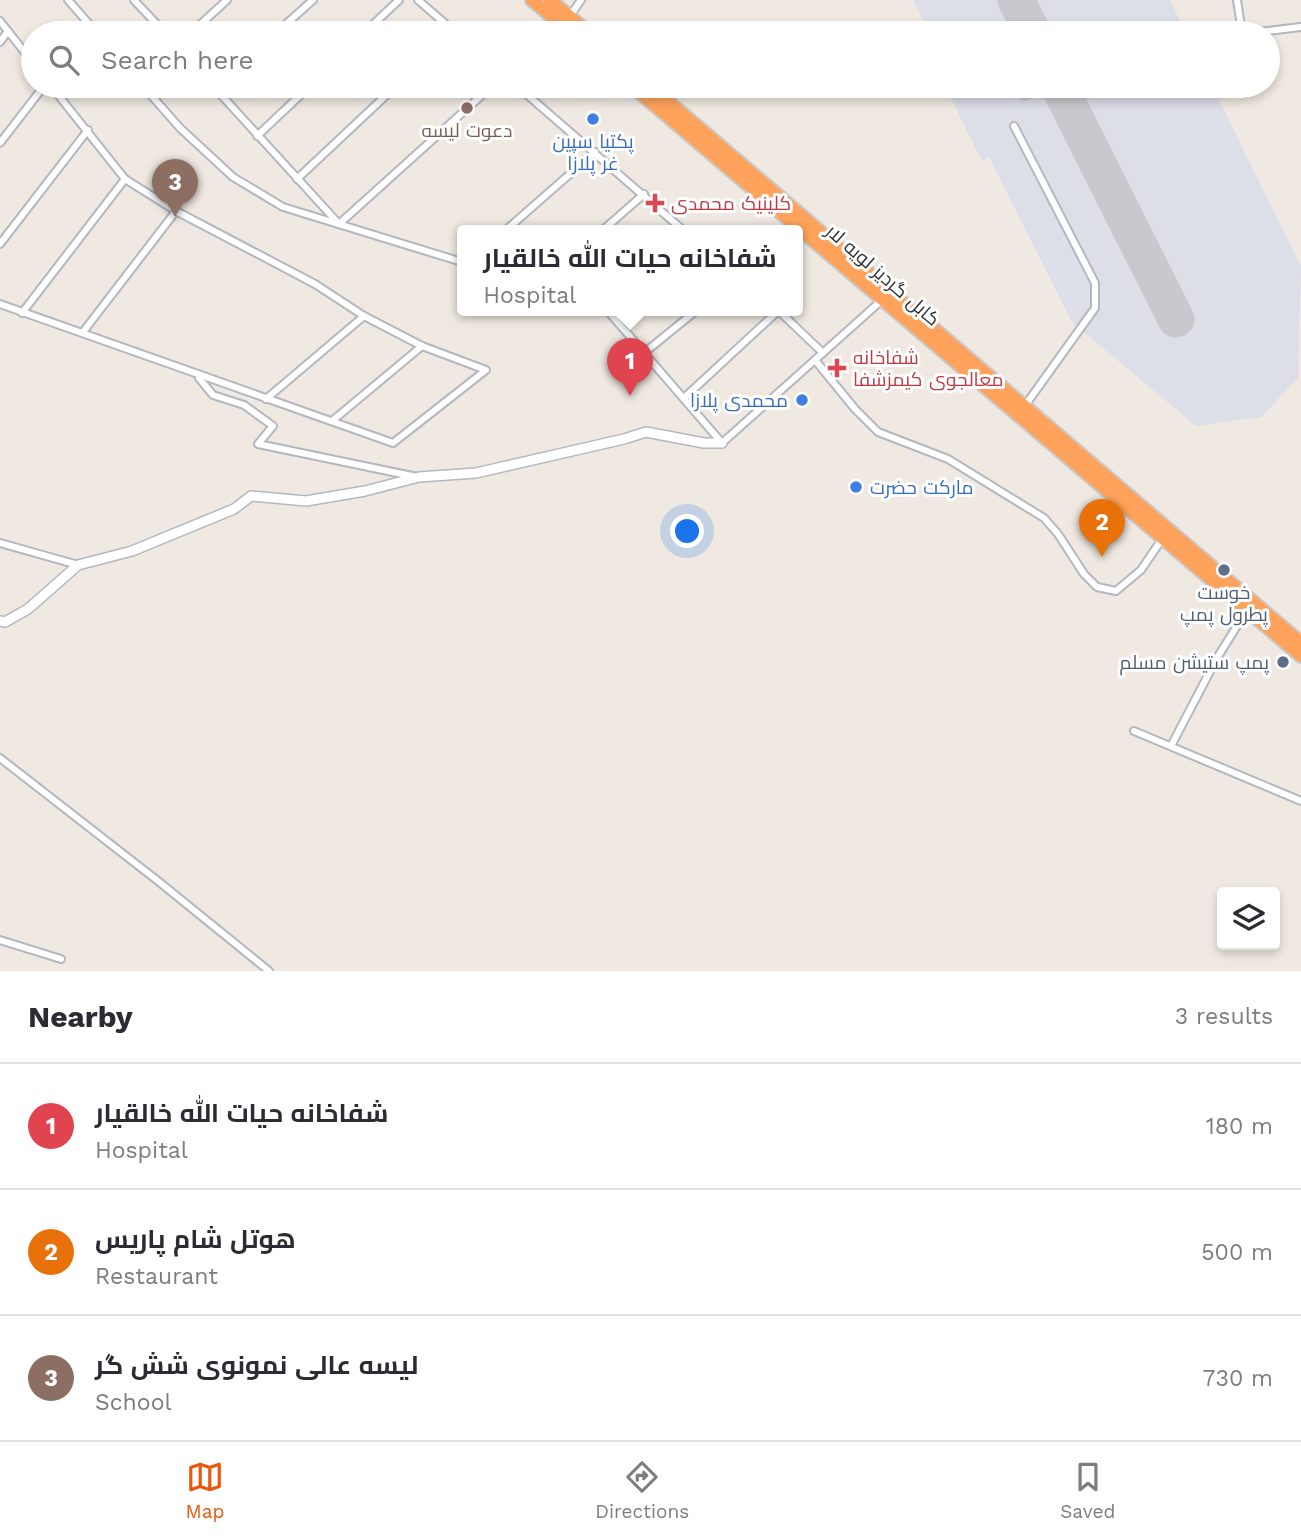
<!DOCTYPE html>
<html lang="en">
<head>
<meta charset="utf-8">
<style>
  body { margin:0; font-family:"Work Sans",Cairo,sans-serif; background:#f2f2f3; color:#2b2b33 }
  .controls { position:absolute; right:21px; bottom:21px; display:grid; overflow:hidden; border-radius:7px; box-shadow:0 4px 10px #0003 }
  .controls button { width:63px; height:63px; display:grid; place-items:center; padding:0; border:0; border-bottom:2px solid #e1e1e2; background:#fff; color:#2b2b33; font:35px sans-serif }
  .you { position:absolute; left:688px; top:532px; width:24px; height:24px; margin:-18px; border:5px solid #fff; border-radius:50%; background:#1a73e8; box-shadow:0 0 0 10px #1a73e833 }
  .badge { display:grid; place-items:center; width:46px; height:46px; border-radius:50%; background:#ea580c; color:#fff; font-size:23px; font-weight:700 }
  .pin { position:absolute; translate:-50% -58px; filter:drop-shadow(0 2px 4px #0008) }
  .pin::after { content:''; position:absolute; top:37px; width:24px; height:21px; background:inherit; clip-path:polygon(0 0,100% 0,50% 100%) }
  .popup { position:absolute; left:457px; top:225px; width:346px; height:91px; box-sizing:border-box; display:grid; place-content:center; border-radius:7px; background:#fff; filter:drop-shadow(0 2px 5px #0005); font-size:23px; white-space:nowrap; color:#7c7c81 }
  .popup b { font-size:26px; color:#2b2b33 }
  .popup::after { content:''; position:absolute; left:50%; top:100%; margin-left:-14px; border:14px solid transparent; border-top-color:#fff }
  .list { margin:0; padding:0; list-style:none }
  h2 { display:flex; justify-content:space-between; align-items:center; height:91px; margin:0; padding:0 28px; font-size:30px }
  h2 small { font-size:23px; font-weight:400; color:#7c7c81 }
  .list li { display:grid; grid-template-columns:46px 1fr auto; gap:21px; align-items:center; box-sizing:border-box; height:126px; padding:0 28px; border-top:2px solid #e1e1e2 }
  .list b { display:block; font-size:26px; white-space:nowrap }
  .list p { margin:0; font-size:23px; white-space:nowrap; color:#7c7c81 }
  .list em { font-size:23px; font-style:normal; color:#7c7c81 }
  .icon { flex:none; width:38px; height:38px; fill:none; stroke:currentColor; stroke-width:2; stroke-linecap:round; stroke-linejoin:round }
  .map { position:relative; flex:none; width:1301px; height:971px; overflow:hidden }
  .search { position:absolute; background:#fff; box-shadow:0 4px 10px #0003; left:21px; right:21px; top:21px; height:77px; display:flex; align-items:center; gap:18px; box-sizing:border-box; padding:0 24px; border-radius:38px; color:#7c7c81; font-size:26px }
  .sheet { height:469px; background:#fff }
  nav { display:flex; justify-content:space-around; align-items:center; box-sizing:border-box; height:98px; border-top:2px solid #e1e1e2; background:#fff; font-size:19px; color:#7c7c81 }
  nav a { display:grid; justify-items:center; gap:4px }
  nav .on { color:#ea580c }
  .map>svg:first-child { display:block }
  .airport { fill:#dcdee8 }
  .lines { fill:none; stroke-linecap:round; stroke-linejoin:round }
  .taxiway { stroke:#c9c8cc; stroke-width:16 }
  .runway { stroke:#c9c8cc; stroke-width:37 }
  .street-casing { stroke:#b4b7c1; stroke-width:10 }
  .secondary-casing { stroke:#b4b7c1; stroke-width:12 }
  .highway-casing { stroke:#c9c9c9; stroke-width:16 }
  .street { stroke:#fff; stroke-width:6 }
  .secondary { stroke:#fff; stroke-width:9 }
  .highway { stroke:#ffa35c; stroke-width:12 }
  .education-dot { fill:#8d6e63; stroke:#fff; stroke-width:2.5 }
  .shop-dot { fill:#3f7fe0; stroke:#fff; stroke-width:2.5 }
  .health-dot { fill:#e0444e; stroke:#fff; stroke-width:2.5 }
  .service-dot { fill:#5c6f8a; stroke:#fff; stroke-width:2.5 }
  .labels { text-anchor:middle; dominant-baseline:central; stroke-width:6; stroke-linejoin:round; paint-order:stroke }
  .education-label { font-size:19px; fill:#785e54; stroke:#fff }
  .shop-label { font-size:19px; fill:#366cbe; stroke:#fff }
  .health-label { font-size:19px; fill:#be3a42; stroke:#fff; text-anchor:start }
  .street-label { font-size:19px; fill:#2e2e2e; stroke:#fff }
  .service-label { font-size:19px; fill:#4e5e75; stroke:#fff }
</style>
</head>
<body>
<div class="map">
<svg width="1301" height="971" viewBox="0 0 1301 971">
  <rect width="100%" height="100%" fill="#efe9e1"/>
  <g class="airport">
    <polygon points="913,0 1170,0 1186,33 929,33"/>
    <polygon points="945,86 1212,86 1301,266 1298,378 1261,417 1196,426 1072,322 989,157 982,161"/>
  </g>
  <g class="lines">
    <polyline class="taxiway" points="1025,93 1036,86"/>
    <g class="runway">
      <polyline points="1016,0 1033,33"/>
      <polyline points="1059,86 1176,319"/>
    </g>
    <g class="street-casing">
      <g id="street">
        <polyline points="68,0 97,33"/>
        <polyline points="134,0 165,33"/>
        <polyline points="418,0 456,33"/>
        <polyline points="1237,0 1241,26 1250,33 1301,27"/>
        <polyline points="570,16 581,0"/>
        <polyline points="0,21 33,63"/>
        <polyline points="191,33 227,0"/>
        <polyline points="276,33 313,0"/>
        <polyline points="364,33 399,0"/>
        <polyline points="550,33 562,23"/>
        <polyline points="0,42 8,31"/>
        <polyline points="143,86 180,128 233,177 283,207 462,262"/>
        <polyline points="213,86 339,224 492,86"/>
        <polyline points="517,86 683,230"/>
        <polyline points="1014,126 1095,283 1095,308 1024,407"/>
        <polyline points="257,136 310,86"/>
        <polyline points="0,143 44,86"/>
        <polyline points="297,179 396,86"/>
        <polyline points="506,230 595,152"/>
        <polyline points="603,230 644,194"/>
        <polyline points="0,244 88,130"/>
        <polyline points="0,304 393,443 486,370 422,346 364,316 315,284 176,211 125,179 51,86"/>
        <polyline points="604,310 608,311 722,443 882,300"/>
        <polyline points="778,310 823,353"/>
        <polyline points="22,313 125,179"/>
        <polyline points="83,332 176,211"/>
        <polyline points="644,353 697,310"/>
        <polyline points="815,360 855,409 878,432 948,459 1044,518 1058,534 1084,574 1097,587 1116,591 1141,570 1162,539"/>
        <polyline points="199,378 213,395 244,405 273,426 258,444 417,477"/>
        <polyline points="684,398 778,311"/>
        <polyline points="266,399 364,316"/>
        <polyline points="332,421 422,346"/>
        <polyline points="0,543 78,565"/>
        <polyline points="1134,731 1301,801"/>
        <polyline points="1171,746 1217,658 1247,610"/>
        <polyline points="0,758 158,881 269,971"/>
        <polyline points="0,940 61,959"/>
      </g>
    </g>
    <g class="secondary-casing">
      <polyline id="secondary" points="0,621 5,622 28,609 78,565 132,551 234,509 251,496 306,501 365,491 419,477 476,473 624,439 646,432 704,443 722,443"/>
    </g>
    <g class="highway-casing">
      <g id="highway">
        <polyline points="532,0 571,33"/>
        <polyline points="550,0 589,33"/>
        <polyline points="632,86 1301,656"/>
        <polyline points="650,86 1301,643"/>
      </g>
    </g>
    <use href="#street" class="street"/>
    <use href="#secondary" class="secondary"/>
    <use href="#highway" class="highway"/>
  </g>
  <circle class="education-dot" cx="467" cy="108" r="7"/>
  <g class="shop-dot">
    <circle cx="593" cy="119" r="7"/>
    <circle cx="802" cy="400" r="7"/>
    <circle cx="856" cy="487" r="7"/>
  </g>
  <g class="health-dot">
    <path d="M651.5 192.5h7v7h7v7h-7v7h-7v-7h-7v-7h7z"/>
    <path d="M833.5 357.5h7v7h7v7h-7v7h-7v-7h-7v-7h7z"/>
  </g>
  <g class="service-dot">
    <circle cx="1224" cy="570" r="7"/>
    <circle cx="1283" cy="662" r="7"/>
  </g>
  <g class="labels">
    <g class="education-label">
      <text x="467" y="130">دعوت لیسه</text>
    </g>
    <g class="shop-label">
      <text x="593" y="141">پکتیا سپین<tspan x="593" dy="22">غر پلازا</tspan></text>
      <text x="788" y="400" text-anchor="end">محمدی پلازا</text>
      <text x="870" y="487" text-anchor="start">مارکت حضرت</text>
    </g>
    <g class="health-label">
      <text x="671" y="203">کلینیک محمدی</text>
      <text x="853" y="357">شفاخانه<tspan x="853" dy="22">معالجوی کیمزشفا</tspan></text>
    </g>
    <g class="street-label">
      <text transform="translate(883 275) rotate(41)">کابل گردیز لویه لار</text>
    </g>
    <g class="service-label">
      <text x="1224" y="592">خوست<tspan x="1224" dy="22">پطرول پمپ</tspan></text>
      <text x="1269" y="662" text-anchor="end">پمپ ستیشن مسلم</text>
    </g>
  </g>
</svg>
<div class="controls">
<button><svg class="icon" aria-label="layers" viewBox="0 0 24 24"><path d="M12 4l9 5-9 5-9-5zM3 14l9 5 9-5"/></svg></button>
</div>
<div class="you"></div>
<div class="pin badge" style="left:630px;top:396px;background:#e0444e">1</div>
<div class="popup"><b>شفاخانه حیات الله خالقیار</b>Hospital</div>
<div class="pin badge" style="left:1102px;top:557px;background:#e8710a">2</div>
<div class="pin badge" style="left:175px;top:217px;background:#8d6e63">3</div>
<div class="search"><svg class="icon" aria-label="search" viewBox="0 0 24 24"><circle cx="10" cy="10" r="6"/><path d="M15 15l6 6"/></svg>Search here</div>
</div>
<section class="sheet">
<h2>Nearby<small>3 results</small></h2>
<ul class="list">
<li><span class="badge" style="background:#e0444e">1</span><div><b>شفاخانه حیات الله خالقیار</b><p>Hospital</p></div><em>180 m</em></li>
<li><span class="badge" style="background:#e8710a">2</span><div><b>هوتل شام پاریس</b><p>Restaurant</p></div><em>500 m</em></li>
<li><span class="badge" style="background:#8d6e63">3</span><div><b>لیسه عالی نمونوی شش گر</b><p>School</p></div><em>730 m</em></li>
</ul>
</section>
<nav>
<a class="on"><svg class="icon" aria-label="map" viewBox="0 0 24 24"><path d="M3 6l6-2 6 2 6-2v14l-6 2-6-2-6 2zM9 4v14M15 6v14"/></svg>Map</a>
<a><svg class="icon" aria-label="directions" viewBox="0 0 24 24"><path d="M12 3l9 9-9 9-9-9zM9 14v-3h6M13 9l2 2-2 2"/></svg>Directions</a>
<a><svg class="icon" aria-label="saved" viewBox="0 0 24 24"><path d="M7 4h10v16l-5-4-5 4z"/></svg>Saved</a>
</nav>
</body>
</html>
